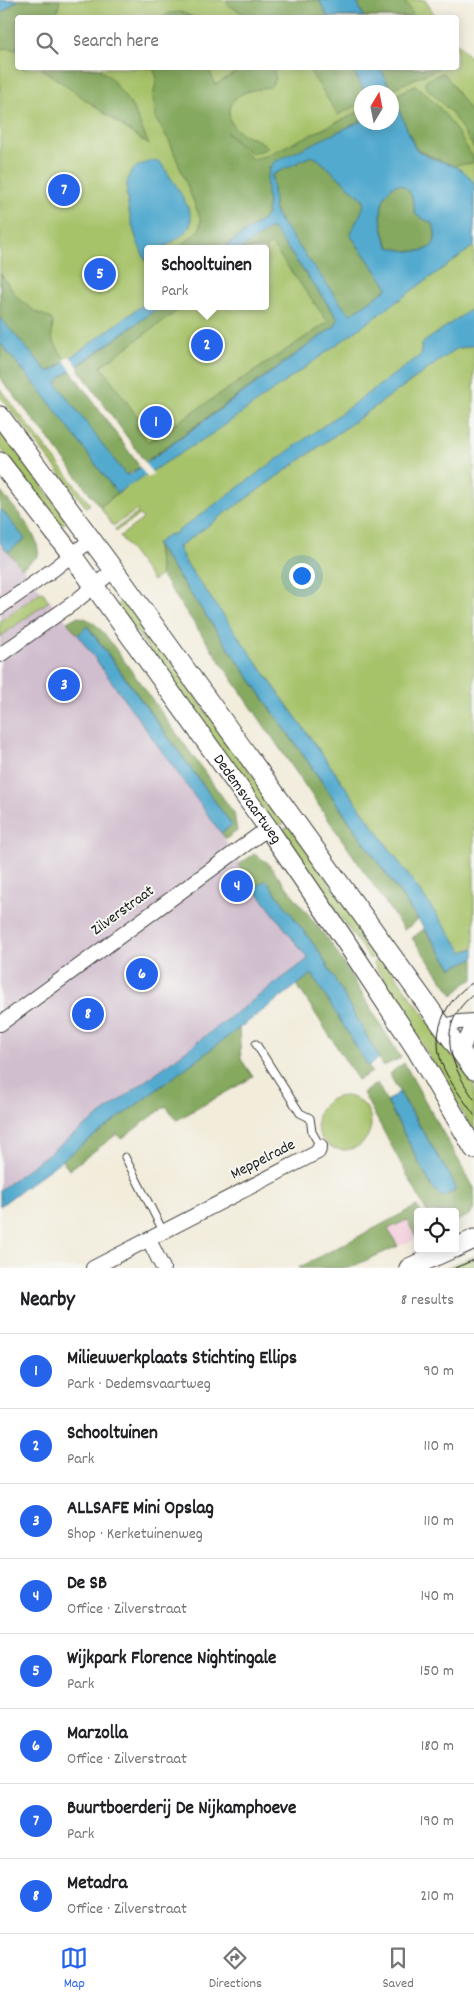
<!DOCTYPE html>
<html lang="en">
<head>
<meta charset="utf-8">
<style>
  body { margin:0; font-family:Dekko,sans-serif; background:#f2f2f2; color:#202124 }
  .controls { position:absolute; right:15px; bottom:15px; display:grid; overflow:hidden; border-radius:5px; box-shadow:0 2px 12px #0003 }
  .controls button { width:45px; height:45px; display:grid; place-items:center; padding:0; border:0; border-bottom:1px solid #e0e0e0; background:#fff; color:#202124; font:25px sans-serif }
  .compass { position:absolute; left:354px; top:85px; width:45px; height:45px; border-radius:50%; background:#fff; box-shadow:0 2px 12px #0003; rotate:10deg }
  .you { position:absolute; left:301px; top:575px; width:18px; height:18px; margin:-12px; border:4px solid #fff; border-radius:50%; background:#1a73e8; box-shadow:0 0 0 8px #1a73e833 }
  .badge { display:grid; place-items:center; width:32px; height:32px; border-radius:50%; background:#2563eb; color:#fff; font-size:16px; font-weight:700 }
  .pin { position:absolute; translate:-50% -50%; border:2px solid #fff; box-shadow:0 1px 5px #0006 }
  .popup { position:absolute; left:144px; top:245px; width:125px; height:65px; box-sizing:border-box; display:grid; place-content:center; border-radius:5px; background:#fff; filter:drop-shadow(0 1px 4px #0005); font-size:16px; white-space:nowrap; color:#757577 }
  .popup b { font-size:19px; color:#202124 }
  .popup::after { content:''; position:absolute; left:50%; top:100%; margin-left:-10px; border:10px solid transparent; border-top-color:#fff }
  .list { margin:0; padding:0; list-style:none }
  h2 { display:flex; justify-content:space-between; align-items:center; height:65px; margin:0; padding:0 20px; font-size:21px }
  h2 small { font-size:16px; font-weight:400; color:#757577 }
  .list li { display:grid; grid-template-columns:32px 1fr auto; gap:15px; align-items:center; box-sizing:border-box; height:75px; padding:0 20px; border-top:1px solid #e0e0e0 }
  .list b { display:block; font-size:19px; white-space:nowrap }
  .list p { margin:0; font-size:16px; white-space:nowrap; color:#757577 }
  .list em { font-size:16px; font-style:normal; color:#757577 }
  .icon { flex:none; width:28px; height:28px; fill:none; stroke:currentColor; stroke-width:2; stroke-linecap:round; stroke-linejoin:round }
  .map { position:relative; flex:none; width:474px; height:1268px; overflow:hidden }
  .search { position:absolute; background:#fff; box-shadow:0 2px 12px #0003; left:15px; right:15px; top:15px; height:55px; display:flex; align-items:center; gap:12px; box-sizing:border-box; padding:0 18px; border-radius:5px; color:#757577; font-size:19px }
  .sheet { height:665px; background:#fff }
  nav { display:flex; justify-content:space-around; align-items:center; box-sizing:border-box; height:70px; border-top:1px solid #e0e0e0; background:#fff; font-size:14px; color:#757577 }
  nav a { display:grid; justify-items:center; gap:2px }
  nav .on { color:#2563eb }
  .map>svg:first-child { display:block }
  .built { fill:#f4cfdd }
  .industrial { fill:#d0bdcd }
  .green { fill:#a7c36a; stroke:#627043; fill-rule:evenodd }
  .forest { fill:#85a95e; stroke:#50623d }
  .water { fill:#52aacf; stroke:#376376; fill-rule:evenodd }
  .pier { fill:#f2ecdb }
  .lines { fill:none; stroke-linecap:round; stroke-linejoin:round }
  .lane-casing { stroke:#3c3b39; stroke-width:9 }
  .street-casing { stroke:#3c3b39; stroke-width:16 }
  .secondary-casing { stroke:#3c3b39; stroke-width:21 }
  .lane { stroke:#fff; stroke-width:7 }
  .street { stroke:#fff; stroke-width:14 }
  .secondary { stroke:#fff; stroke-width:19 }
  .tram { stroke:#1c1c1c; stroke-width:1 }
  .labels { text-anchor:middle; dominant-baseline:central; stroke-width:4; stroke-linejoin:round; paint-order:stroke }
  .street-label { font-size:16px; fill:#1c1c1c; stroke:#f6f6f2 }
</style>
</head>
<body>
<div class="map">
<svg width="474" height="1268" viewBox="0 0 474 1268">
  <rect width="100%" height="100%" fill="#f6f6f2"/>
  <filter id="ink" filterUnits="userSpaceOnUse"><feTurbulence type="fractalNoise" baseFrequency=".02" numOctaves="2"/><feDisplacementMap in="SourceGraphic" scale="10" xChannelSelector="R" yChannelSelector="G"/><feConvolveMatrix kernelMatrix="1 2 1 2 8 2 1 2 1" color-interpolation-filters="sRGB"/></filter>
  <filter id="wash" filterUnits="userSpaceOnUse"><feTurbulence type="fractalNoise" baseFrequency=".0096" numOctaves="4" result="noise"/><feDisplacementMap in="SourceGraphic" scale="20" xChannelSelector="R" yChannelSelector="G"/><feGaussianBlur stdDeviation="1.12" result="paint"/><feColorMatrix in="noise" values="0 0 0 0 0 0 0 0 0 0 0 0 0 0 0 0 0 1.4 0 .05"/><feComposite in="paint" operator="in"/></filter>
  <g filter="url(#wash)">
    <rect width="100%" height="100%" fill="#f2ecdb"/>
    <polygon class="built" points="407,1220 417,1239 398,1246 388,1229"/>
    <polygon class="industrial" points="0,541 78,635 221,833 254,888 308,959 0,1190"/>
    <g class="green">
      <path d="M0 0H425L436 17 18 18V68H456L457 43 474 62V339L463 338 163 550 158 543H156L161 575 153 581 120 536 143 519 140 515 116 531 115 529 138 513 137 510 113 526 100 507 342 324 272 224 237 249H148V306L27 394 0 359ZM362 92H392V122H362Z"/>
      <polygon points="269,228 335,326 148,461 80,365 161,306 266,306 266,249 241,249"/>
      <polygon points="474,345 474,948 463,952 186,563 178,547 456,349"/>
      <polygon points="0,389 90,504 86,507 0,396"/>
      <polygon points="0,431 68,520 60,526 0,447"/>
      <polygon points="42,591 49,601 0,637 0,621"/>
      <polygon points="125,599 286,822 277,828 117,605"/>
      <polygon points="289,826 379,953 370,959 280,832"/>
      <polygon points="382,957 474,1084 474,1132 373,962"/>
      <circle cx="344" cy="1123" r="27"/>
      <polygon points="474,1256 474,1268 446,1268"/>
    </g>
    <g class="forest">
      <polygon points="18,0 60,0 56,17 18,18 17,51 10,48 0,49 0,14"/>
      <polygon points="227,0 319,0 328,17 249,17 228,5"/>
      <polygon points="356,0 404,0 415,17 364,17"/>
      <polygon points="181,12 193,17 163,17 168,13"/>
      <polygon points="41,68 98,68 111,78 133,108 149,145"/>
      <path d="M153 68H209L215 85 243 68H273L276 79 270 87C261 89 248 90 240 95 226 102 226 122 238 131 248 138 260 138 268 148L258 152 251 153 226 132 252 159 265 156 361 111V121L269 168 267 214 264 219 222 249H178L199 230 201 220 169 140 156 120 153 96 157 78Z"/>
      <polygon points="308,68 352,68 365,92 362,92 361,103 338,115"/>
      <polygon points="381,68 439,68 390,90"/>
      <polygon points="442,73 445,74 474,117 474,148 451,112 425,86 425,81"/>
      <path d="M415 85C445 109 454 127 474 159L472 163C466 165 459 163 454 166L421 152 415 147 393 97Z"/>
      <path d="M311 156 318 159 362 198C368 211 352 223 351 236L387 286 386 290 351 314 347 313 277 216 274 207 272 175Z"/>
      <path d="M398 184C414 188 412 203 416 214L433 224C445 258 409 253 390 247 379 230 375 192 398 184Z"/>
      <polygon points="269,228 274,230 338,319 335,326 145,462 77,367 161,306 184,306 101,366 141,422 136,426 148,442 328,322 271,244 265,249 241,249"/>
      <polygon points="0,273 18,298 36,312 50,318 53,322 52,336 53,341 66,361 48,372 0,318"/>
      <polygon points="0,343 44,395 117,493 100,507 48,438 0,378"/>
      <polygon points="71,371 140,467 126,475 124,473 59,388 57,384 60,378"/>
      <path d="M0 491C13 507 41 535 38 556L22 568 8 552 25 539 0 508Z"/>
      <polygon points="157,546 418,920 404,930 161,575"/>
      <path d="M76 617C89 617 95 624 104 633L234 813 237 831 226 839 221 833 232 825 88 626 78 635 67 622Z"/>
      <polygon points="254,854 267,862 333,946 401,1058 383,1066 320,953 266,880 254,888 238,865"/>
      <polygon points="424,929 452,968 474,958 474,979 466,983 453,995 412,938"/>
      <polygon points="312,974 372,1072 358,1080 297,985"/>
      <polygon points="239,1028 241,1059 253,1077 177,1120 166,1106 121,1139 117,1134 69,1170 62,1160"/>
      <polygon points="404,1063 474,1188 474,1207 470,1215 455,1222 455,1212 427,1212 363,1093 377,1083 432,1187 454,1183 389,1074"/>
      <polygon points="417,1206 420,1212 418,1212 417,1239 407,1220 388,1229 398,1246 349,1268 298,1268"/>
    </g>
    <g class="water">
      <polygon points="0,0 18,0 0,14"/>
      <polygon points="319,0 356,0 364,17 328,17"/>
      <polygon points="352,68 381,68 391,92 365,92"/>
      <path d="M392 93 415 148C432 165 464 160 474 185V246L218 430 117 493 44 395 0 343V318L48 372 54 370 148 301V306H161L60 378 57 384 124 473 126 475 131 474 335 326 338 318 274 230 269 229 241 249H222L264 219 267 214C270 196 261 178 274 162L361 121 392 122ZM311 156 318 159 364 200C365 213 352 223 351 236L387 286 386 290 351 314 344 308 277 216 274 207 272 175ZM398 184C414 188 412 203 416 215L433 224C445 258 409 253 389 247 379 230 375 192 398 184Z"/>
      <path d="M153 161 160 162C168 173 193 209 191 221 191 229 183 234 177 239 165 247 163 249 148 249V264C137 249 117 186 132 171 137 165 145 163 153 161Z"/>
      <polygon points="474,307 474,345 456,349 178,547 186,563 463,952 474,948 474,958 452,968 156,544 168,535 174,534 421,355 421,347 424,342"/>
      <polygon points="0,508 25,539 8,552 0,543"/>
      <polygon points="87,626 232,825 221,833 78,635"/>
      <polygon points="266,880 320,953 379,1058 368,1066 312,974 0,1206 0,1190 308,959 254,888"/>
      <polygon points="399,1092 454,1183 455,1191 442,1197 432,1187 387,1101"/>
    </g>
    <g class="pier">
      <polygon points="70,356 79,368 73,373 64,360"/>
      <polygon points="143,460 153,474 148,478 138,465"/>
    </g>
  </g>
  <g filter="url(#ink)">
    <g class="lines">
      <g class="lane-casing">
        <g id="lane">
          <polyline points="256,1044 300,1113 310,1118 312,1132 320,1146"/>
          <polyline points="125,1157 163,1231"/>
        </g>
      </g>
      <g class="street-casing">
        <g id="street">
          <polyline points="0,607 54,569 92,539"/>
          <polyline points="0,655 76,601 114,570"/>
          <polyline points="0,1024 268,828"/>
          <polyline points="442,1027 459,1022 474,1021"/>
          <polyline points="461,1052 474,1022"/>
          <polyline points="149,1240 163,1268"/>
          <polyline points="93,1268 318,1152 320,1146"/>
        </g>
      </g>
      <g class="secondary-casing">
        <g id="secondary">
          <polyline points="0,416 125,585 474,1070"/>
          <path id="s1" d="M0 462 72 555 268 828 344 939 416 1049 474 1149"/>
          <polyline points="455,1248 474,1239"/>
          <polyline points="409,1268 451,1249"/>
        </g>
      </g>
      <use href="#lane" class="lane"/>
      <use href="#street" class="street"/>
      <use href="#secondary" class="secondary"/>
      <g class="tram">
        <path d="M474 982C443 1000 429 1036 444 1069 452 1086 464 1100 474 1115"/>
        <path d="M474 994C434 1025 450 1065 474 1099"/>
        <polyline points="455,1268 474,1260"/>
      </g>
    </g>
  </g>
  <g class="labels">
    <g class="street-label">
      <text stroke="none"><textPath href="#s1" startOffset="418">Dedemsvaartweg</textPath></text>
      <text transform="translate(123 911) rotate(-36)">Zilverstraat</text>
      <text transform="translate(263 1160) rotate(-27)">Meppelrade</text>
    </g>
  </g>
</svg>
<div class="controls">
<button><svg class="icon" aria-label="locate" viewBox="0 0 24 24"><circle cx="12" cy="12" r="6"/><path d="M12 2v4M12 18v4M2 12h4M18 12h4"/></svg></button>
</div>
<svg class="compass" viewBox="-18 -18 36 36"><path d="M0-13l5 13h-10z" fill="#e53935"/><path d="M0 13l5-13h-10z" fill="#757577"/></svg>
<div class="you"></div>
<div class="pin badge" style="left:156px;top:422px">1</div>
<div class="pin badge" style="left:207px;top:345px">2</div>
<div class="popup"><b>Schooltuinen</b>Park</div>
<div class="pin badge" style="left:64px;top:685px">3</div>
<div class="pin badge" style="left:237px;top:886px">4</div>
<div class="pin badge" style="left:100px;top:274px">5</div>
<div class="pin badge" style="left:142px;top:974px">6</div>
<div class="pin badge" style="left:64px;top:190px">7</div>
<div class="pin badge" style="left:88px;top:1014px">8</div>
<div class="search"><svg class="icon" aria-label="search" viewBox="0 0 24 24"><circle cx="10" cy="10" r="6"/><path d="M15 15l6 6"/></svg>Search here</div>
</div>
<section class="sheet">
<h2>Nearby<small>8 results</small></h2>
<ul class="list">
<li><span class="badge">1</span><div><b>Milieuwerkplaats Stichting Ellips</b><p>Park · Dedemsvaartweg</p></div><em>90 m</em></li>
<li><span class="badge">2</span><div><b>Schooltuinen</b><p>Park</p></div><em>110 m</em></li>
<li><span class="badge">3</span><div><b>ALLSAFE Mini Opslag</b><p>Shop · Kerketuinenweg</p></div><em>110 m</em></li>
<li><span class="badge">4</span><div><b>De SB</b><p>Office · Zilverstraat</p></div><em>140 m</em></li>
<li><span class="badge">5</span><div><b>Wijkpark Florence Nightingale</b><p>Park</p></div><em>150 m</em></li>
<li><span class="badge">6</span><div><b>Marzolla</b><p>Office · Zilverstraat</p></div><em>180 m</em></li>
<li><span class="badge">7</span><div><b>Buurtboerderij De Nijkamphoeve</b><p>Park</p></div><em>190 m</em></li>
<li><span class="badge">8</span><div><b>Metadra</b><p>Office · Zilverstraat</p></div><em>210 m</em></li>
</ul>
</section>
<nav>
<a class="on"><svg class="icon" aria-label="map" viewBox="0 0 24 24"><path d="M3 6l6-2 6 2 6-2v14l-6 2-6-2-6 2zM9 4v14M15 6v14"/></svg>Map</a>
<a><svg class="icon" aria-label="directions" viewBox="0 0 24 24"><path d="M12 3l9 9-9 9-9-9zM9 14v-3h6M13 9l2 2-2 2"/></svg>Directions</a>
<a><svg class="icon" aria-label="saved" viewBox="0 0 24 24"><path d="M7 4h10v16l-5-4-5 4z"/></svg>Saved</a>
</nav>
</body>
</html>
